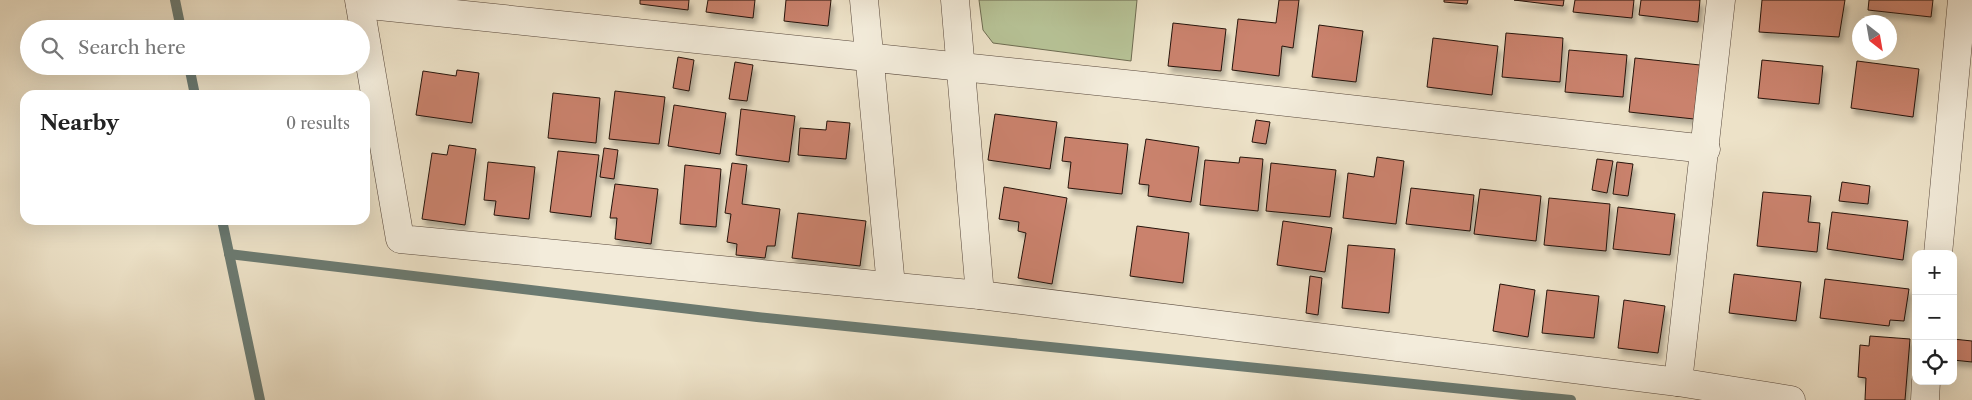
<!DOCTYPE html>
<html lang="en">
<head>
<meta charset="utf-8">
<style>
  body { margin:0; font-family:"Libre Caslon Text",serif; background:#f2f2f2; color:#222 }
  .controls { position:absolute; right:15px; bottom:15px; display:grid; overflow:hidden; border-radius:10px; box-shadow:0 5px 20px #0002 }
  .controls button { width:45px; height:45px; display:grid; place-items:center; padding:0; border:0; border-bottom:1px solid #e0e0e0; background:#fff; color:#222; font:25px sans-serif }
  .compass { position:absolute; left:1852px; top:15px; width:45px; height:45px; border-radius:50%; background:#fff; box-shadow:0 5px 20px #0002; rotate:149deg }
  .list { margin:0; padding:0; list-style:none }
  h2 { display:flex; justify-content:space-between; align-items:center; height:65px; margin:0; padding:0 20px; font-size:21px }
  h2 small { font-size:16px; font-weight:400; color:#767676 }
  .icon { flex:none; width:28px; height:28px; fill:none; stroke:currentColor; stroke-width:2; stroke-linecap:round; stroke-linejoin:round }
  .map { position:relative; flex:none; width:1972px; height:400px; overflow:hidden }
  .search { position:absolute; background:#fff; box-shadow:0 5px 20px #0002; left:20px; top:20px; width:350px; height:55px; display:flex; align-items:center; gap:12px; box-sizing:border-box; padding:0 18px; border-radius:28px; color:#767676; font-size:19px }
  .panel { position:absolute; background:#fff; box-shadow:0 5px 20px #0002; left:20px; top:90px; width:350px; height:135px; border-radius:15px }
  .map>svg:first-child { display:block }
  .green { fill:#b7c397; stroke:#6e6c52 }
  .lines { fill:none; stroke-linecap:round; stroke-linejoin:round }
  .stream { stroke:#6b7a71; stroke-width:10 }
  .building { fill:#ca826d; stroke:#26140d; filter:url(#shadow) }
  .minor-casing { stroke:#58483c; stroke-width:29 }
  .minor { stroke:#f3ecdb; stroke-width:28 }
</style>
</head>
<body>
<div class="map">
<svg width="1972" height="400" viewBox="0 0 1972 400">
  <defs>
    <filter id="shadow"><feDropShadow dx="3" dy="5.5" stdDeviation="2.5" flood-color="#0004"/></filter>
  </defs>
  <rect width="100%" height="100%" fill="#ede2c8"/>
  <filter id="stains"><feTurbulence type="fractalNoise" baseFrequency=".004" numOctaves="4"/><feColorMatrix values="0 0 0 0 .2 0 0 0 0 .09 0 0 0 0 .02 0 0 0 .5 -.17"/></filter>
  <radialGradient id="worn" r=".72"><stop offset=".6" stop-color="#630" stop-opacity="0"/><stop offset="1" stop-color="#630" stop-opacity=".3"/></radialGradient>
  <polygon class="green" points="979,0 1137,0 1131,61 993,43 983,30"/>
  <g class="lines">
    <g class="stream">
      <polyline points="175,0 181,29"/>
      <polyline points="189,66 195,95"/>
      <polyline points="222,220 260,400"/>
      <polyline points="229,254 757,317 1571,400"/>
    </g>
  </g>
  <g class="building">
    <polygon points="640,0 689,0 688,10 640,4"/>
    <polygon points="708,0 755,0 753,18 706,12"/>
    <polygon points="786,0 831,0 828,26 784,21"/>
    <polygon points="1279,0 1299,0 1293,48 1282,46 1279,76 1232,70 1238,19 1276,23"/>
    <polygon points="1444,0 1468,0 1467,4 1444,2"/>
    <polygon points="1514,0 1564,0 1563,6"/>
    <polygon points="1575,0 1634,0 1632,18 1573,12"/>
    <polygon points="1641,0 1700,0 1698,22 1639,15"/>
    <polygon points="1762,0 1845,0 1839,37 1759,32"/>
    <polygon points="1869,0 1933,0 1931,17 1868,10"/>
    <polygon points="1173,23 1226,29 1221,71 1168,66"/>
    <polygon points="1319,25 1363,31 1356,82 1312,77"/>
    <polygon points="1506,33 1563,38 1560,82 1502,77"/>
    <polygon points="1433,38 1498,46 1492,95 1427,87"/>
    <polygon points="1569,50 1627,55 1623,97 1565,92"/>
    <polygon points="678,57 694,60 689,91 673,88"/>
    <polygon points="1635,58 1700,65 1694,119 1629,112"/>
    <polygon points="1762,60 1823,66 1819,104 1758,98"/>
    <polygon points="1857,61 1919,69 1913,117 1851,108"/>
    <polygon points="735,62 753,65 747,101 729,99"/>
    <polygon points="457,70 479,73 472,123 416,115 423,71 456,76"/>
    <polygon points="615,91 665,97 659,144 609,139"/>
    <polygon points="553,93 600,98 596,143 548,138"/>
    <polygon points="674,105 726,113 720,154 668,146"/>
    <polygon points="741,109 795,116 789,162 736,155"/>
    <polygon points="995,114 1057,122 1050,169 988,160"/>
    <polygon points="1256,120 1270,122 1266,144 1252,142"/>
    <polygon points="827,121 850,123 846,159 798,155 800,128 826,130"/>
    <polygon points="1065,137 1128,144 1122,194 1068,188 1071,162 1062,161"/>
    <polygon points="1146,139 1199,147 1191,202 1148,196 1149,185 1139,184"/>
    <polygon points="449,145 476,149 465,225 422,219 432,153 447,155"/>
    <polygon points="604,148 618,150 614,179 600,177"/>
    <polygon points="558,151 599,155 591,217 550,212"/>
    <polygon points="1240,157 1263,159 1258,211 1200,205 1205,160 1239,163"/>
    <polygon points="1377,157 1404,161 1396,224 1343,218 1348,173 1374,177"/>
    <polygon points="1597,159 1613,161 1607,193 1592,190"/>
    <polygon points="488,162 535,167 529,219 494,215 496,201 484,200"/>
    <polygon points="1617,162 1633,164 1628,196 1613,194"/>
    <polygon points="732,163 747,165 742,204 780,209 775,246 767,246 765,258 736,255 737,244 727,242 731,214 725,213"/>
    <polygon points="1271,163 1336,170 1330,217 1266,211"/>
    <polygon points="685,165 721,169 716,227 680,224"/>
    <polygon points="1842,182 1870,186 1868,204 1839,201"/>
    <polygon points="615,184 658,189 651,244 615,239 617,218 610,218"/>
    <polygon points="1004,187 1067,198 1052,284 1018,278 1026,233 1018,231 1019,222 999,219"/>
    <polygon points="1411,188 1474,195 1470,231 1406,224"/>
    <polygon points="1480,189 1541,196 1536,241 1474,234"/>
    <polygon points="1763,192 1811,196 1808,222 1820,223 1817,252 1757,246"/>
    <polygon points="1549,198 1610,204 1606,251 1544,245"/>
    <polygon points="1618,207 1675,214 1670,255 1613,249"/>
    <polygon points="1832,212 1908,221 1903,260 1827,249"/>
    <polygon points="798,213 866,221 860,266 792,258"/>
    <polygon points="1283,221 1332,228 1325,272 1277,265"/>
    <polygon points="1137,226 1189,233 1183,283 1130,276"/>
    <polygon points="1348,245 1395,249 1389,313 1342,308"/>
    <polygon points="1734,274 1801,282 1796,321 1729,313"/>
    <polygon points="1310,276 1322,278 1318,315 1306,313"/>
    <polygon points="1825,279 1909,289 1904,321 1890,320 1889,326 1820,318"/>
    <polygon points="1500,284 1535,290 1528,337 1493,331"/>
    <polygon points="1547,290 1599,296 1594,338 1542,333"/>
    <polygon points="1624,300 1665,306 1658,353 1618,348"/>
    <polygon points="1870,336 1910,339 1905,400 1865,400 1866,378 1858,377 1860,345 1869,346"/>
    <polygon points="1953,339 1972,341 1972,362 1953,360"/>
  </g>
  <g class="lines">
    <g class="minor-casing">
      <g id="minor">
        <polyline points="359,0 400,239 980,295 1678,382 1791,400"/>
        <polyline points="864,0 891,286"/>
        <polyline points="955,0 980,295"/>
        <polyline points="360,4 1144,86 1706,149"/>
        <polyline points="1938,254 1962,0"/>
        <polyline points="1678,382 1721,0"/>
        <polyline points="1925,400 1926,381"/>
      </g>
    </g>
    <use href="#minor" class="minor"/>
  </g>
  <rect width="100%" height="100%" filter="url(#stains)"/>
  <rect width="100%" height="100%" fill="url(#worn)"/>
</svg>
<div class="controls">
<button>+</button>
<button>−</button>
<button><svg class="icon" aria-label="locate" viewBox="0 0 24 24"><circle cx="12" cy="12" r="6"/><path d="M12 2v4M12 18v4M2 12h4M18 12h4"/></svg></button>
</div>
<svg class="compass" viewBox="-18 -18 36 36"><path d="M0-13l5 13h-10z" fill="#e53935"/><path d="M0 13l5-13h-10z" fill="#767676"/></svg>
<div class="search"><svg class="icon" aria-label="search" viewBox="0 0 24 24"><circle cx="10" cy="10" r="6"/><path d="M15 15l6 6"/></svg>Search here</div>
<section class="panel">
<h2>Nearby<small>0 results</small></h2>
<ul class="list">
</ul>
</section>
</div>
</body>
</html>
